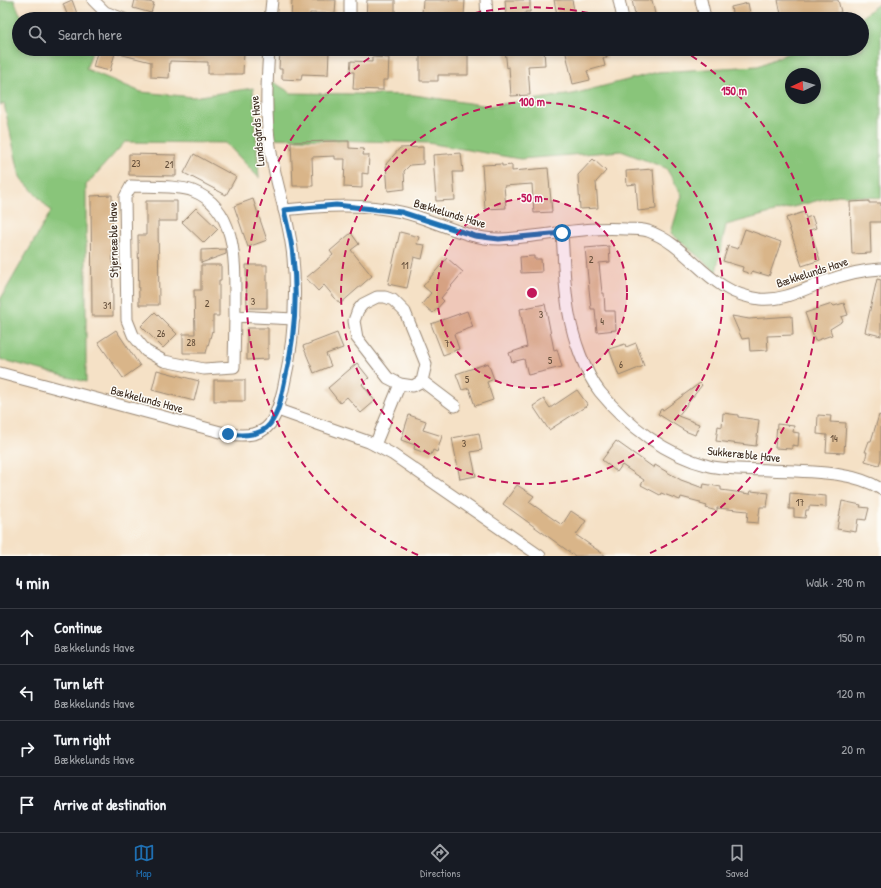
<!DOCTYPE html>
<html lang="en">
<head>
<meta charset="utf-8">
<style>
  body { margin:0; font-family:"Patrick Hand",sans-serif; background:#20242c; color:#f1f3f6 }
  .compass { position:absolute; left:785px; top:68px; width:36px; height:36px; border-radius:50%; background:#171b24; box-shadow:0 2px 6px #0003; rotate:266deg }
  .stop { position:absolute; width:12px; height:12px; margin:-9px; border:3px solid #1f6fb2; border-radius:50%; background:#fff }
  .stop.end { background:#1f6fb2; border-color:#fff; box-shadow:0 1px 4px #0008 }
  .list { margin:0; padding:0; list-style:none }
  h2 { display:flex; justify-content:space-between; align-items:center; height:52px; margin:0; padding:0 16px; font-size:17px }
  h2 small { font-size:13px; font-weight:400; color:#9ea1a6 }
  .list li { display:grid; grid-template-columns:26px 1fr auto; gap:12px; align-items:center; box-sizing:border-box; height:56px; padding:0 16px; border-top:1px solid #363941 }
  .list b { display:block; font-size:15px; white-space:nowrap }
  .list p { margin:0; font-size:13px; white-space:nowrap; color:#9ea1a6 }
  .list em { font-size:13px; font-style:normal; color:#9ea1a6 }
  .icon { flex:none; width:22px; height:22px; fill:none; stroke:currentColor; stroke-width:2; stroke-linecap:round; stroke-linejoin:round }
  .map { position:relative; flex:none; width:881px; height:556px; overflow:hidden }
  .search { position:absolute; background:#171b24; box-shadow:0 2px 6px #0003; left:12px; right:12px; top:12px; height:44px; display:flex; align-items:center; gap:10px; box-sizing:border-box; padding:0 14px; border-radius:22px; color:#9ea1a6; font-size:15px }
  .sheet { height:276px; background:#171b24 }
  nav { display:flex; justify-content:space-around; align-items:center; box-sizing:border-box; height:56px; border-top:1px solid #363941; background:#171b24; font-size:11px; color:#9ea1a6 }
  nav a { display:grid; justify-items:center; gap:2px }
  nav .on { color:#1f6fb2 }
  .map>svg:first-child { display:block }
  .green { fill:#89c57a; stroke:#62784c; fill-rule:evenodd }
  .building { fill:#d9b589 }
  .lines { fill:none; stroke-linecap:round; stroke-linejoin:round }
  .street-casing { stroke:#988672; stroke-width:13 }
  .street { stroke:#fff; stroke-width:11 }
  .route { stroke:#1f6fb2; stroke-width:5 }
  .ring { fill:none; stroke:#c2185b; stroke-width:2; stroke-dasharray:7 5 }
  .labels { text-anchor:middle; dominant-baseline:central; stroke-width:3; stroke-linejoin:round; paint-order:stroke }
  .number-label { font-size:10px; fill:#624d39 }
  .street-label { font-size:12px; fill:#3b2a1e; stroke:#fdfcf7 }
  .centre { fill:#c2185b; stroke:#fdfcf7; stroke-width:2 }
  .ring-label { font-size:12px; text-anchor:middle; font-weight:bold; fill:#c2185b; stroke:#fdfcf7; stroke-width:3; stroke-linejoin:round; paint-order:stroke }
</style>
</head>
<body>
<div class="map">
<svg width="881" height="556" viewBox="0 0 881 556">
  <rect width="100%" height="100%" fill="#fdfcf7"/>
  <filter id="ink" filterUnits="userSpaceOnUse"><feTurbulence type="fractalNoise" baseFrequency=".025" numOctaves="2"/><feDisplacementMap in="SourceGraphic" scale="8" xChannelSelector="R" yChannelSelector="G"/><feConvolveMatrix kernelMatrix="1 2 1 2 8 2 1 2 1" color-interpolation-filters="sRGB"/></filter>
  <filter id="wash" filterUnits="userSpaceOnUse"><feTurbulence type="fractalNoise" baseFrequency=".012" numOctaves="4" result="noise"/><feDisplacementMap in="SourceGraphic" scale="16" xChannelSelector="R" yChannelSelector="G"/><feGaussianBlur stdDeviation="0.9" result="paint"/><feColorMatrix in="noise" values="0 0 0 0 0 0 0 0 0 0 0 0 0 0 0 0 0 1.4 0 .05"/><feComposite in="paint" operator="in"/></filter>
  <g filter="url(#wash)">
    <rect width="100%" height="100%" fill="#f5e1c6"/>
    <g class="green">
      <polygon points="0,0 14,0 20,14 28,19 19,19 19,49 93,49 86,69 141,92 194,97 253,88 259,178 226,143 125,142 86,185 86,382 0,359 0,300 51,211 20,177 4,104 0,105"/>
      <path d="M881 2V198L838 195 726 225 716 272 671 233 682 195 666 168 621 151 520 159 428 143 269 138 267 78 291 93 414 95 489 106 573 94 658 72 758 66 798 49H862V19H859ZM791 74H815V98H791Z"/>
    </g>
    <g id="blocks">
      <g class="building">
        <polygon points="72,0 79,19 69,19 63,4"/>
        <polygon points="135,0 154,3 151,13 133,8"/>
        <polygon points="292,0 336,0 335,14 310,13 309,19 291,19"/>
        <polygon points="367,0 395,0 395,17 384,16 384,19 366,19"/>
        <polygon points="423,0 465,0 464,15 442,14 442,19 424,19 424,14 422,14"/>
        <polygon points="505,0 530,0 530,12 525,12 526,19 508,19 508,14 506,14"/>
        <polygon points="554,0 572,0 576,19 558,19"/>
        <polygon points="632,0 652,0 656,19 636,19"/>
        <polygon points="778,0 838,0 841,12 807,19 782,19"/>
        <polygon points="748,3 751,19 733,19 731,7"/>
        <polygon points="98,49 216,49 244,51 243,74 208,74 208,62 170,61 169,78 151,77 151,62 115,53 110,71 93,67"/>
        <polygon points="505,49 544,49 545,65 528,66 530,95 511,96 509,67 507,68"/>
        <polygon points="565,49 605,49 607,58 603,58 605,66 587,71 590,80 573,84"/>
        <polygon points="280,50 329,52 328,75 302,74 301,80 282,79 282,69 279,69"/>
        <polygon points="420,51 468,51 468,75 438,75 438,81 420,81"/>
        <polygon points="372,57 389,58 388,80 383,80 383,90 353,89 354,72 350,72 351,61 372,62"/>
        <polygon points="335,141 349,141 349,148 364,149 363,155 369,155 368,174 362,173 362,188 344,187 345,159 335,159 335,156 312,157 313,186 293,186 291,142"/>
        <polygon points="423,147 423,164 410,165 404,171 405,189 388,191 386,164 400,148"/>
        <polygon points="461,153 463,172 453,172 455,200 436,201 433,155"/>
        <polygon points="129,154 176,155 176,176 129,175"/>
        <polygon points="194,154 236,177 226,195 184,173"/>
        <polygon points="593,159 606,171 596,182 598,208 580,209 578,175"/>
        <polygon points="502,164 502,166 512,165 512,171 548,168 552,212 534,213 532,184 504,186 506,208 485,209 482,165"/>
        <polygon points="653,169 656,209 638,211 636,184 627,185 626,171"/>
        <polygon points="112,195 113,316 92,316 91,196"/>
        <polygon points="253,199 267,240 248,247 234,206"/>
        <polygon points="146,201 177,201 177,221 158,221 159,305 139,305 138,235 146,235"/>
        <polygon points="869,201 869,203 881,203 881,222 870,222 871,253 852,254 850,202"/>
        <polygon points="196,208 218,229 204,243 182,222"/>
        <polygon points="804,212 806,218 812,216 816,228 810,230 820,260 802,266 786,218"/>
        <polygon points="745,229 781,242 769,276 752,271 751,274 742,271 743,267 723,261 728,246 738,249"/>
        <polygon points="400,232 419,237 417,244 425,245 422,259 414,257 407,288 388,284"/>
        <polygon points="351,233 359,244 351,250 372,276 340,304 324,285 318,291 306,278 333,255 330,251"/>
        <polygon points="609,246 610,262 599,263 602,293 604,293 605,311 615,311 616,330 597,332 595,309 591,309 585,248"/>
        <polygon points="226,249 226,254 201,263 201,250"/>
        <polygon points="534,256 534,259 541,259 542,272 521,273 520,257"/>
        <polygon points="447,258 463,272 441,298 444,301 433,313 422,304 431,293 423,286"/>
        <polygon points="201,265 221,265 221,280 219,280 219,316 213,316 213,332 212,331 206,353 183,353 183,334 195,334 194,290 201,290"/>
        <polygon points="246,265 267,265 267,308 247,308"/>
        <polygon points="877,279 881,280 881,336 865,332"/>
        <polygon points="844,303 848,315 841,317 843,321 830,329 832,335 815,341 805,313 832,304 834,306"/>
        <polygon points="545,304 554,350 557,349 562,367 528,375 524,359 512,362 509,353 527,347 520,309"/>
        <polygon points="467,311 473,327 454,334 459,349 443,355 431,324"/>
        <polygon points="155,312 177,334 163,348 141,326"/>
        <polygon points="732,316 749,319 792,316 793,335 767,336 768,350 750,351 749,338 742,339"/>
        <polygon points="247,328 268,328 268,359 247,360"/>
        <polygon points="116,330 140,366 123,378 98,342"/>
        <polygon points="337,333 343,348 326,354 331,366 314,373 303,346"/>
        <polygon points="636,343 644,366 619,376 609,349 625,344 626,347"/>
        <polygon points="357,363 369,378 362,384 375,401 361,413 347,397 340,403 328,388"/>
        <polygon points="488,363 494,379 487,382 493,400 475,406 469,388 462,390 456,374"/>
        <polygon points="157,370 199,381 194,401 152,390"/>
        <rect x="214" y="380" width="31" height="21"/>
        <polygon points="700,383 702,385 678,416 699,424 695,435 685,431 658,414 661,409 663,410"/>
        <polygon points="577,390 588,405 549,430 533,406 544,399 550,408"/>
        <polygon points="723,413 738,415 738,417 759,420 756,446 716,441 718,426 722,427"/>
        <polygon points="409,415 426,421 423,430 442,436 437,452 433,450 431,455 414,449 415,445 401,440"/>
        <polygon points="818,415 831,416 830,422 846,423 844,453 826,452 827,435 817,434"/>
        <polygon points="879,415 881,416 881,459 879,465 865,461 867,452 865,452 869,441 871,441"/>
        <polygon points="777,424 794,426 793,432 799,433 798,446 792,445 792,449 775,448"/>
        <polygon points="479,433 482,450 471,452 476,476 460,479 452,438"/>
        <polygon points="616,441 654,468 655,465 681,480 703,488 704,484 721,487 721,490 750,494 751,491 769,493 767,507 760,507 758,523 747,522 748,511 717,508 717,511 706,508 707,506 700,504 700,502 681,497 680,500 661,493 660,495 641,485 644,480 622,465 617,472 602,460"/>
        <polygon points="517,485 534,496 529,502 562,525 571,511 586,521 576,535 606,556 575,556 503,504"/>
        <polygon points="790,493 826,496 826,507 809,506 809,510 806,510 805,518 794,517 794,509 789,509"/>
        <polygon points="842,501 861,505 860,507 869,508 866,520 858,519 856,532 837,529"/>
      </g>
    </g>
  </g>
  <g filter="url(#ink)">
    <use href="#blocks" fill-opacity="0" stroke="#988672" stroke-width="1"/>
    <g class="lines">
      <g class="street-casing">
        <g id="street">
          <polyline points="93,0 105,12 124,19"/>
          <polyline points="350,0 350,19"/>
          <polyline points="486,0 487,19"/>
          <polyline points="619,0 622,14"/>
          <polyline points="701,0 704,13"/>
          <polyline points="270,19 272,0"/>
          <path d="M284 210C323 206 362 203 401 212 434 219 466 240 501 239 543 237 584 226 626 229 633 229 642 229 648 231 692 247 707 293 760 299 784 301 804 289 826 281 845 274 861 270 881 269"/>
          <path d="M562 233C564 260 564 288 569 314 573 338 585 373 600 392 628 426 666 455 709 466 725 470 752 469 769 470 803 472 852 470 881 489"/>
          <path d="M235 316 234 367 204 369 164 361 146 351 133 335 127 320 125 197 131 186C148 187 177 185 193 191 242 210 234 274 235 316L294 319"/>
          <path d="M0 373 228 434C242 436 261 436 270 424 277 414 280 402 283 390 293 347 297 303 293 258 290 220 275 184 270 146 265 113 267 81 269 49"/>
          <polyline points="422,381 413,386 400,384 388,378 357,338 354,321 358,310 363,304 377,297 385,297 393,300 405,312 426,364 422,381 455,406"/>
          <polyline points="278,410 369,442 392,454 540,556"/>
          <polyline points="375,445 400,384"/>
        </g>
      </g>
      <use href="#street" class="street"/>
    </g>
  </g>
  <g class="lines" filter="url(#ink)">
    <path class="route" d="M228 434C242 436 261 436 270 424 279 412 281 398 284 384 294 343 298 299 293 257 292 241 287 225 284 210L336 205 401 212 475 236 499 239 562 233"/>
  </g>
  <circle cx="532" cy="293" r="95" fill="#c2185b" fill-opacity=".12"/>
  <g class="ring">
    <circle cx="532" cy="293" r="95"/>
    <circle cx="532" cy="293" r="191"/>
    <path d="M418 555A286 286 0 0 1 383 49M451 19A286 286 0 0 1 613 19M681 49A286 286 0 0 1 646 555"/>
  </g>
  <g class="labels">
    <g class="number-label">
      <text x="136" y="163">23</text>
      <text x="169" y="164">21</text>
      <text x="591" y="259">2</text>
      <text x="405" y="265">11</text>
      <text x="253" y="301">3</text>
      <text x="207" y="303">2</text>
      <text x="107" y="305">31</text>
      <text x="541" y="314">3</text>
      <text x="602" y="321">4</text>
      <text x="161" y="333">26</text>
      <text x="191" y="342">28</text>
      <text x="447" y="343">7</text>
      <text x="550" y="360">5</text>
      <text x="621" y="364">6</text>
      <text x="467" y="379">5</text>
      <text x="834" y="438">14</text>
      <text x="464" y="443">3</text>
      <text x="800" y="502">17</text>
    </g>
    <g class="street-label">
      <text transform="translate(257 131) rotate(-95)">Lundsgårds Have</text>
      <text transform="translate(450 213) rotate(17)">Bækkelunds Have</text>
      <text transform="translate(113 240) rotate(-91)">Stjerneæble Have</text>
      <text transform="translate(812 272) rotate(-18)">Bækkelunds Have</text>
      <text transform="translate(147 399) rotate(15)">Bækkelunds Have</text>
      <text transform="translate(744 454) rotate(6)">Sukkeræble Have</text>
    </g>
  </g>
  <circle cx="532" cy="293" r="6" class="centre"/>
  <g class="ring-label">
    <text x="734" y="95">150 m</text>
    <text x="532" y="106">100 m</text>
    <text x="532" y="202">50 m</text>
  </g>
</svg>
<svg class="compass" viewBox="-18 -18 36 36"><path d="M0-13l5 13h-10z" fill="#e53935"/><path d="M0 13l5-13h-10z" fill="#9ea1a6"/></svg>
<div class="stop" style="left:562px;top:233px"></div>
<div class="stop end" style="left:228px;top:434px"></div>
<div class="search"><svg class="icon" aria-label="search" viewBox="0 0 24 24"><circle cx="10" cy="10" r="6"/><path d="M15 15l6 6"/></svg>Search here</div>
</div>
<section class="sheet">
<h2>4 min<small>Walk · 290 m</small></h2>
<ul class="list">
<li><svg class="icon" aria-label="ahead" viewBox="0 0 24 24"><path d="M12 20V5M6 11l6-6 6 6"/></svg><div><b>Continue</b><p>Bækkelunds Have</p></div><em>150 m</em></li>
<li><svg class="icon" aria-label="left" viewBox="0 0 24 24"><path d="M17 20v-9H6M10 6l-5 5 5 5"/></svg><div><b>Turn left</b><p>Bækkelunds Have</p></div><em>120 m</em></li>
<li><svg class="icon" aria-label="right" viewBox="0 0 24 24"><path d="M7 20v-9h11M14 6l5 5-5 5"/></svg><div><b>Turn right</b><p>Bækkelunds Have</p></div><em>20 m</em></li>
<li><svg class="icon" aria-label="arrive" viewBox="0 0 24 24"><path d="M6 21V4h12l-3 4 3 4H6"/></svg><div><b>Arrive at destination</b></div></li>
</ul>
</section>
<nav>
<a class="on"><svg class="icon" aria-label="map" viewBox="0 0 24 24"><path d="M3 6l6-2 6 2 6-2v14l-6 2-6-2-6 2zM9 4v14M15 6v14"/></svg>Map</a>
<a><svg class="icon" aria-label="directions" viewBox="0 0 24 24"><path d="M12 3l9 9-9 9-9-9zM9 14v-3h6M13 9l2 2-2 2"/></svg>Directions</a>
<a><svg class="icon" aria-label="saved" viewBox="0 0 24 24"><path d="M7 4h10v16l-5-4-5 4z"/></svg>Saved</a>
</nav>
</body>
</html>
